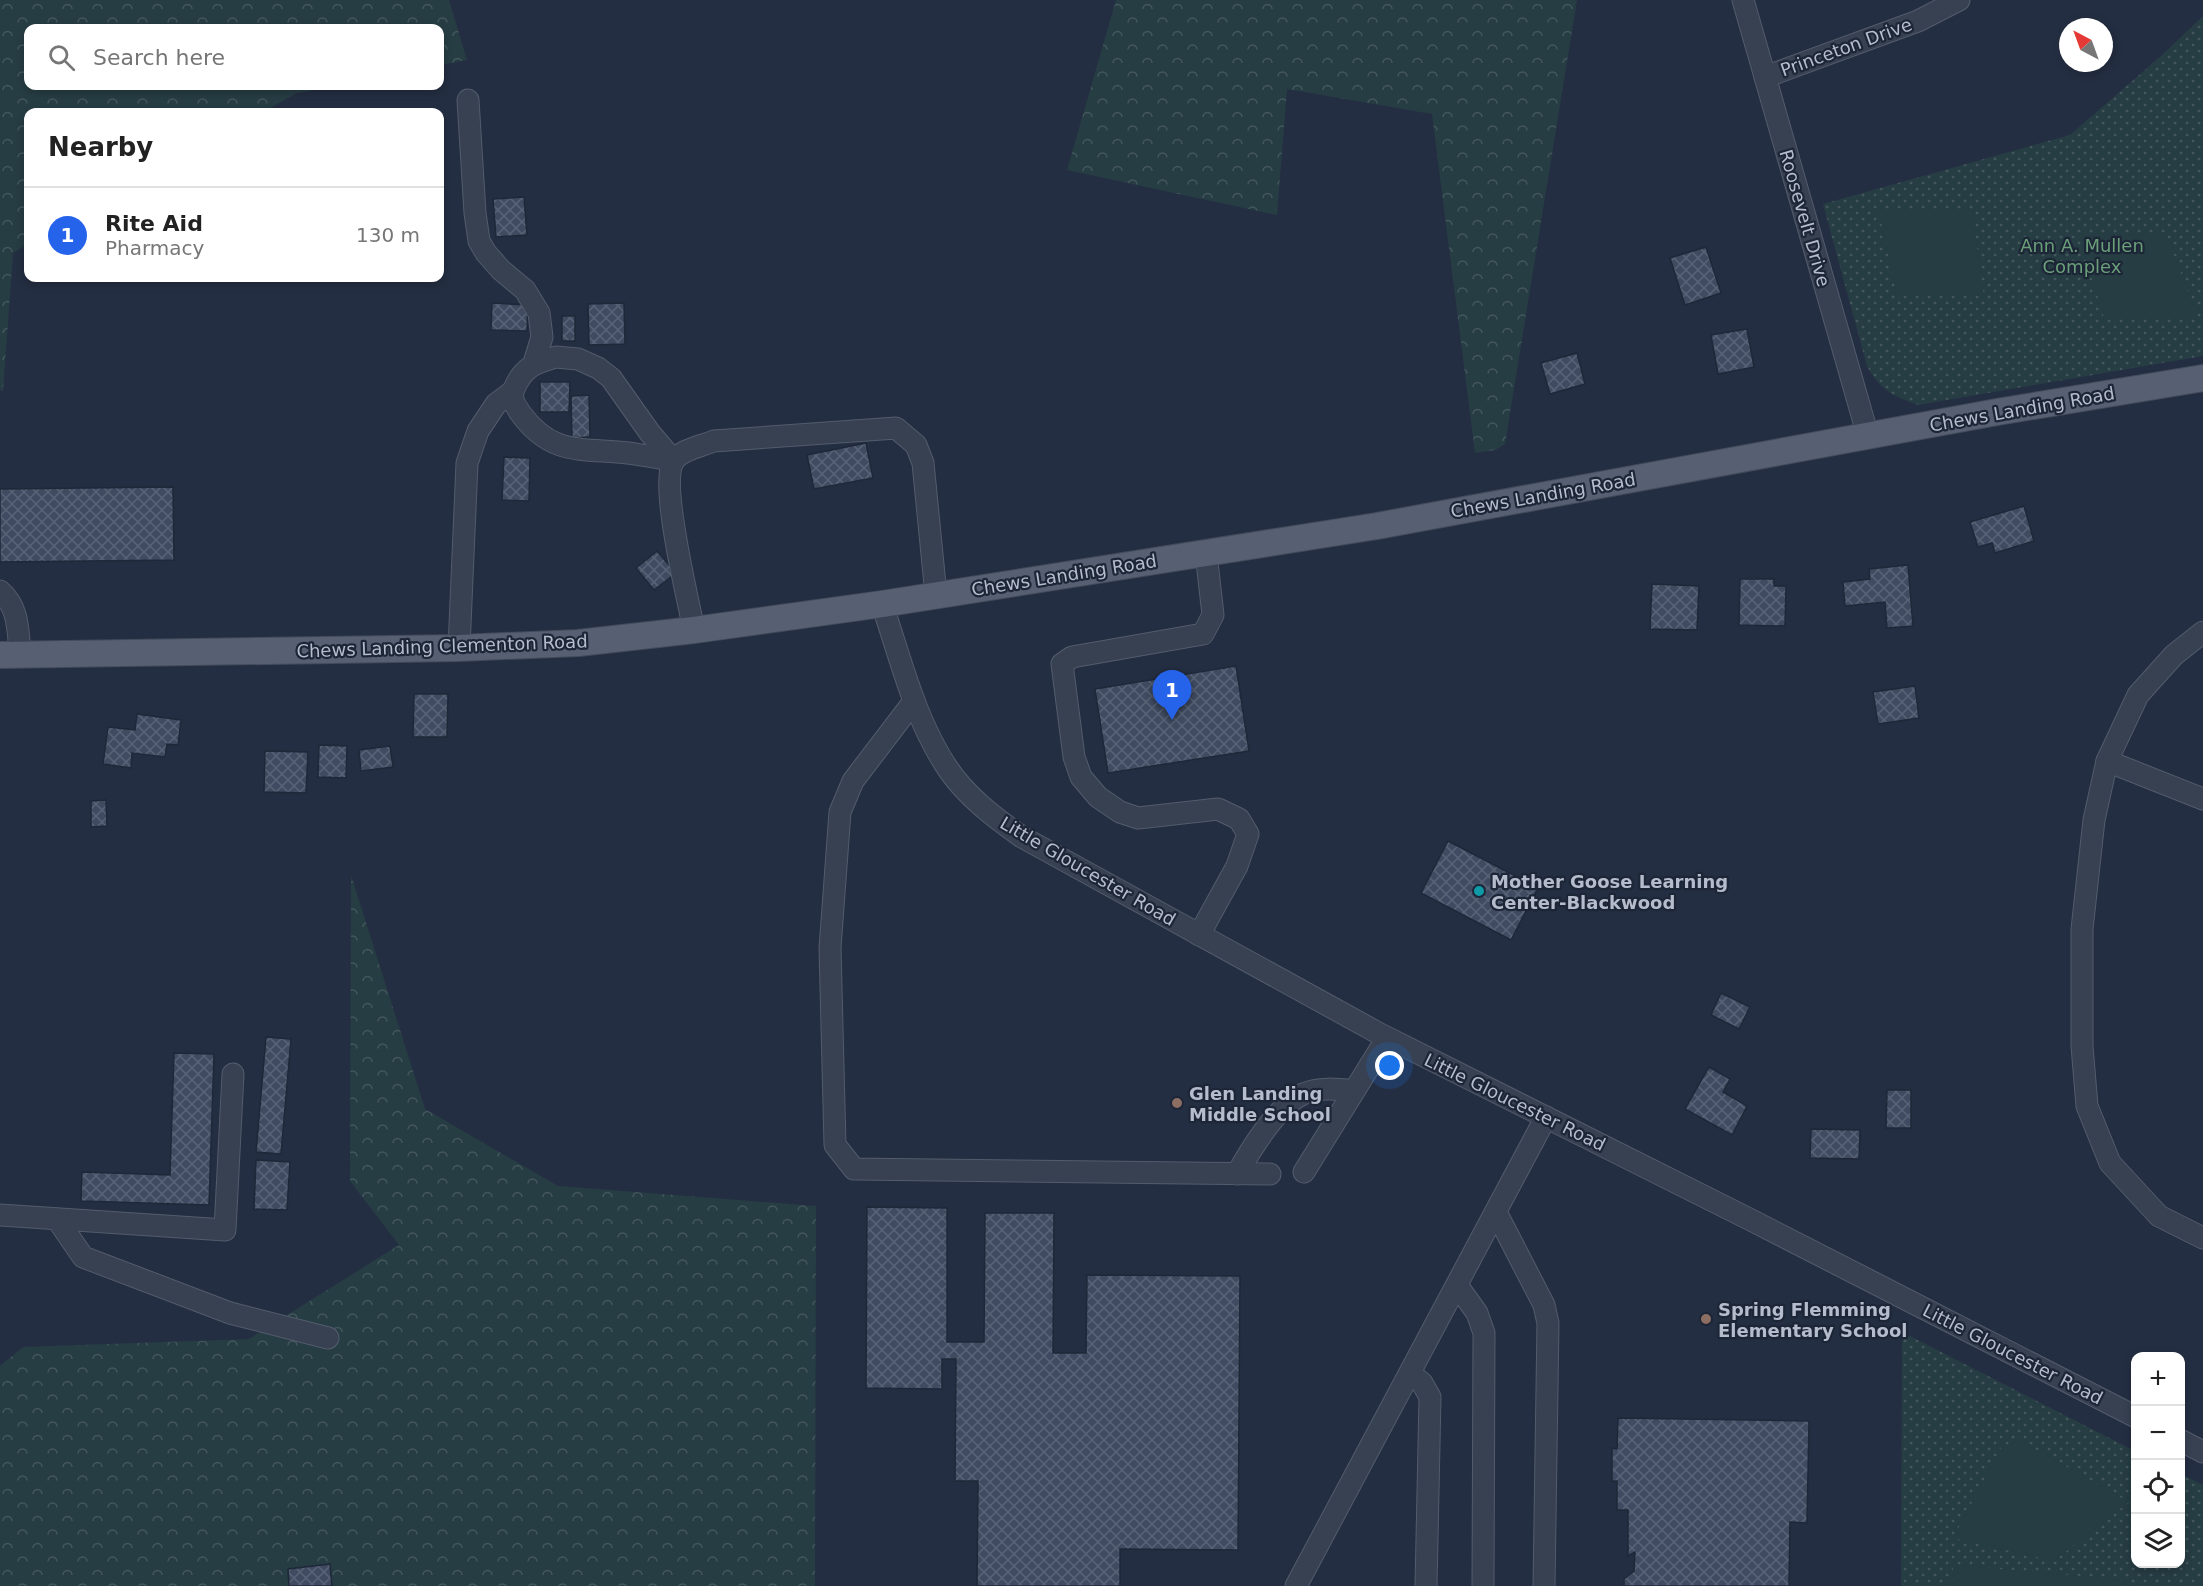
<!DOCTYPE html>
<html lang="en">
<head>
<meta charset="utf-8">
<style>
  body { margin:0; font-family:"DejaVu Sans",sans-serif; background:#f6f6f6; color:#222 }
  .controls { position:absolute; right:18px; bottom:18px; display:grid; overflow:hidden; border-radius:12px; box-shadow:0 3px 9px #0003 }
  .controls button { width:54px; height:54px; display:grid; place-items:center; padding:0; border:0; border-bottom:2px solid #e0e0e0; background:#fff; color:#222; font:30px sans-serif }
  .compass { position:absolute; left:2059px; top:18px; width:54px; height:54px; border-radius:50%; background:#fff; box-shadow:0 3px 9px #0003; rotate:319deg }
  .you { position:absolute; left:1390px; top:1066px; width:21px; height:21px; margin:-15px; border:4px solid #fff; border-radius:50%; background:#1a73e8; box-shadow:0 0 0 9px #1a73e833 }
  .badge { display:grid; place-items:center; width:39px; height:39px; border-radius:50%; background:#2563eb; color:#fff; font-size:20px; font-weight:700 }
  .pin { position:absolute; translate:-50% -50px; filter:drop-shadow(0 2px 3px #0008) }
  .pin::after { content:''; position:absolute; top:32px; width:21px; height:18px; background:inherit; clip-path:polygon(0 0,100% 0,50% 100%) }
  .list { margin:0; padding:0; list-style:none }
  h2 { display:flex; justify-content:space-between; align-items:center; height:78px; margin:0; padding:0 24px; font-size:26px }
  h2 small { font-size:20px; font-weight:400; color:#767676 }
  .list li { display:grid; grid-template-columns:39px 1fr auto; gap:18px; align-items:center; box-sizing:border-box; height:96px; padding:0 24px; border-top:2px solid #e0e0e0 }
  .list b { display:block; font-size:22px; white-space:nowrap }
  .list p { margin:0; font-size:20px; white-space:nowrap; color:#767676 }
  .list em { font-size:20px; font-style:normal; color:#767676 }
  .icon { flex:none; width:33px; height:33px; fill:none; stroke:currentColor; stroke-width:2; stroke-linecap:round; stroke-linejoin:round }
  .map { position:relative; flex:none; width:2203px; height:1586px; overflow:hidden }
  .search { position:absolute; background:#fff; box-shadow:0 3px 9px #0003; left:24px; top:24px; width:420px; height:66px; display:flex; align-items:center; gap:15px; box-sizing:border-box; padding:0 21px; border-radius:12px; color:#767676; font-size:22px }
  .panel { position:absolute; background:#fff; box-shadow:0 3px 9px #0003; left:24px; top:108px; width:420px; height:174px; border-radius:12px }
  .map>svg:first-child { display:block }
  .green { fill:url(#green-dots) }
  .forest { fill:url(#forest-crowns) }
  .pitch { fill:#263d43 }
  .building { fill:url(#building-cross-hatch); stroke:#1f2839; stroke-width:1.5 }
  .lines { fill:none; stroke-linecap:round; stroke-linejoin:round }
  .minor-casing { stroke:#535c6c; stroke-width:23 }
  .major-casing { stroke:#424a5b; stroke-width:28 }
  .minor { stroke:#384152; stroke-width:21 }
  .major { stroke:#566072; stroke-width:26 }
  .culture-dot { fill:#0f9aa8; stroke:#1d2637; stroke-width:2 }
  .education-dot { fill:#8d6e63; stroke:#1d2637; stroke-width:2 }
  .labels { text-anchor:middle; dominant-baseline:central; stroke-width:4.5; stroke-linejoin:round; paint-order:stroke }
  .street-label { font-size:18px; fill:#b5bccc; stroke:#1d2637 }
  .park-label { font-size:18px; fill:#6a9f7a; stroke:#1d2637 }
  .poi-label { font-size:18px; font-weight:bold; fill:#b5bccc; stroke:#1d2637; text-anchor:start }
</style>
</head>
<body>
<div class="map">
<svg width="2203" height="1586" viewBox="0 0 2203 1586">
  <defs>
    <pattern id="green-dots" width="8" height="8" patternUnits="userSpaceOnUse" patternTransform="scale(1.5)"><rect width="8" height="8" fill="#263d43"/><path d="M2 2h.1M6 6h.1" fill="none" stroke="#43575d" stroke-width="1.8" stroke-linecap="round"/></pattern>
    <pattern id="forest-crowns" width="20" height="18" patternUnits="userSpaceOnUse" patternTransform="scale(1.5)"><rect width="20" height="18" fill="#263d43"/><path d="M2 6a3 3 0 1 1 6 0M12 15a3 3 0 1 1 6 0" fill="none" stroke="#43575d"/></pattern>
    <pattern id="building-cross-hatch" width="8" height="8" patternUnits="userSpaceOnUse" patternTransform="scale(1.5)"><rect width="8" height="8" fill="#404b62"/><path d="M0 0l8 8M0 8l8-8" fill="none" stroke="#596377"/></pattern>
  </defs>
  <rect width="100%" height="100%" fill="#242e42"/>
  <g class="green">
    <path d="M2203 16V356L1918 405C1893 396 1880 390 1867 366L1823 204 2070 135 2161 56Z"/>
    <polygon points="1902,1332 2135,1451 2136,1564 2180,1564 2181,1474 2203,1485 2203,1586 1901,1586"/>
  </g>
  <g class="forest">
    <polygon points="0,0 449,0 467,60 440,65 440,28 28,28 28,86 336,86 297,93 263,112 28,112 28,244 13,253 3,391 0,390"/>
    <polygon points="1116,0 1577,0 1505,444 1495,450 1475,453 1432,114 1287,89 1277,215 1067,170"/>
    <polygon points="351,875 425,1109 558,1186 816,1206 815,1586 0,1586 0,1366 23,1347 249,1339 399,1245 350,1181"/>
  </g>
  <g class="pitch">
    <polygon points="1878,209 1972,210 1984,296 1897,295"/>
    <polygon points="2166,233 2198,318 2104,318 2079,236"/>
    <polygon points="2019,1440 2129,1502 2054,1561 1953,1538 2001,1448"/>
    <polygon points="1953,1565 2126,1580 2125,1586 1952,1586"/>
  </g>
  <g class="building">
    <polygon points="524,197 527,235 496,237 493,199"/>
    <polygon points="1706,247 1721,293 1685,305 1670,258"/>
    <polygon points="492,303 528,305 527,331 491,330"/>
    <polygon points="624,303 625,344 589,345 588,304"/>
    <rect x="562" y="316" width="13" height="25"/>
    <polygon points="1747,329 1754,367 1718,374 1711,335"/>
    <polygon points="1577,353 1585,384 1550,394 1541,363"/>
    <polygon points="540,382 570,382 569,412 540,412"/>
    <polygon points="589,395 590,437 572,438 571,396"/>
    <polygon points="866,443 873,478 814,489 807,455"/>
    <polygon points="504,457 530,458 529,501 502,500"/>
    <polygon points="173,487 174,560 0,562 0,489"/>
    <polygon points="2024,506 2034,541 1995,553 1992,543 1978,547 1970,522"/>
    <polygon points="657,551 676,573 654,590 636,568"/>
    <polygon points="1908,565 1913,626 1887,628 1885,602 1845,606 1843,582 1870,579 1869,569"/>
    <polygon points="1740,579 1774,579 1774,586 1786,586 1785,626 1739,625"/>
    <polygon points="1652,584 1699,586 1697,630 1650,629"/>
    <polygon points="1236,666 1249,751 1108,773 1095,689"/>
    <polygon points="1915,686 1919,718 1878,724 1873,692"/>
    <polygon points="414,694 448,694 447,737 413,737"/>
    <polygon points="137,714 181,720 178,745 167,744 165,757 132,753 131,768 103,764 108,727 135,730"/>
    <polygon points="319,745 347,746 346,778 318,777"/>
    <polygon points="390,746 393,767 361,771 359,750"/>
    <polygon points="265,751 308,752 306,793 264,792"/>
    <polygon points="106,800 107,826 91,827 91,801"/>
    <polygon points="1448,841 1538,888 1511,940 1421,893"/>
    <polygon points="1721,993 1750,1007 1739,1029 1711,1015"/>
    <polygon points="266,1037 291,1039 281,1154 256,1152"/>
    <polygon points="174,1053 214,1054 209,1205 81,1201 82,1172 170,1175"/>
    <polygon points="1709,1067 1730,1079 1723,1092 1747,1106 1732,1135 1685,1109"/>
    <polygon points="1887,1090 1911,1090 1911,1128 1886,1128"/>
    <polygon points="1811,1129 1860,1130 1859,1159 1810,1158"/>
    <polygon points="256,1160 290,1162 287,1210 254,1209"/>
    <polygon points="867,1207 947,1208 947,1342 984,1342 985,1213 1054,1213 1053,1353 1086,1353 1087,1275 1240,1276 1238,1550 1120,1549 1120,1586 977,1586 978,1481 955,1481 956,1359 942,1359 942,1389 866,1388"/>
    <polygon points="1618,1418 1809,1421 1807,1523 1790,1522 1789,1586 1624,1586 1624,1579 1634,1571 1635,1552 1628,1556 1628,1510 1617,1510 1617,1481 1612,1481 1612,1448 1617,1449"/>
    <polygon points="330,1564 332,1586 289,1586 288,1569"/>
  </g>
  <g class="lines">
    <g class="minor-casing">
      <g id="minor">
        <polyline points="1743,0 1868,436"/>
        <polyline points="1765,77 1918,21 1959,0"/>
        <polyline points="468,100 475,213 479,241 486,253 501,270 525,290 539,313 542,337 534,363"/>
        <path d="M556 357 578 359 598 368 611 378 650 433 673 460C658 458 643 455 628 453 582 448 552 456 521 414 516 407 510 397 514 389 523 367 535 363 556 357Z"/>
        <path d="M0 591C19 607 18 631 20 654"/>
        <path d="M882 604C901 660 915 720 948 769 967 797 995 818 1022 837L1380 1034 1753 1221 2136 1417"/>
        <path d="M694 630C688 599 660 486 673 462 679 450 702 446 714 441L896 428 916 445 923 463 936 595"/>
        <polyline points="2203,632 2174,655 2138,695 2107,761 2094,820 2082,929 2082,1046 2087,1106 2110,1163 2159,1216 2203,1238"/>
        <polyline points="459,648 467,463 478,431 496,404 512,392"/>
        <polyline points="914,701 853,781 840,812 830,948 835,1145 854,1169 1270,1174"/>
        <polyline points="2107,761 2203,799"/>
        <polyline points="1199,935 1237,866 1248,834 1239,819 1218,809 1138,818 1120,812 1098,797 1081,777 1074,757 1062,664 1072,657 1203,634 1213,615 1206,553"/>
        <polyline points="1304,1172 1387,1038"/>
        <path d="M1237 1174C1251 1149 1277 1106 1303 1094 1319 1087 1337 1089 1354 1091"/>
        <polyline points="1496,1212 1544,1305 1548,1323 1544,1586"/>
        <polyline points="0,1215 225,1230 233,1074"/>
        <polyline points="57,1219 83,1257 230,1313 328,1338"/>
        <polyline points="1457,1285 1477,1313 1484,1333 1483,1586"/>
        <polyline points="1410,1373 1422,1383 1430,1397 1426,1586"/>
        <polyline points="2180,1440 2203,1452"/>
        <polyline points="1296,1586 1546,1117"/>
      </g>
    </g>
    <g class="major-casing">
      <polyline id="major" points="0,655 459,648 578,643 694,630 882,604 1377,526 1997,412 2203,378"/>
    </g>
    <use href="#minor" class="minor"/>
    <use href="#major" class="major"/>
  </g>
  <circle class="culture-dot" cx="1479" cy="891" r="6"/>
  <g class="education-dot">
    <circle cx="1177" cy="1103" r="6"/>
    <circle cx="1706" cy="1319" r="6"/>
  </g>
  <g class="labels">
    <g class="street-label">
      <text transform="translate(1846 47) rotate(-20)">Princeton Drive</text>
      <text transform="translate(1805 218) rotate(74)">Roosevelt Drive</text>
      <text transform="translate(2022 409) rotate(-10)">Chews Landing Road</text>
      <text transform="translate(1543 495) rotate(-10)">Chews Landing Road</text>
      <text transform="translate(1064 575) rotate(-9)">Chews Landing Road</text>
      <text transform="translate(442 646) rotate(-2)">Chews Landing Clementon Road</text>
      <text transform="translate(1088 871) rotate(30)">Little Gloucester Road</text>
      <text transform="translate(1515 1102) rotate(26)">Little Gloucester Road</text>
      <text transform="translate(2013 1354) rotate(27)">Little Gloucester Road</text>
    </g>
    <g class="park-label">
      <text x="2082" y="245">Ann A. Mullen<tspan x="2082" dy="21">Complex</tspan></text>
    </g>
    <g class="poi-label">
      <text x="1491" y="881">Mother Goose Learning<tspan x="1491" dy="21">Center-Blackwood</tspan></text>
      <text x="1189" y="1093">Glen Landing<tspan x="1189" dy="21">Middle School</tspan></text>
      <text x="1718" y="1309">Spring Flemming<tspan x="1718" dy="21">Elementary School</tspan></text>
    </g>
  </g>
</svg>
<div class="controls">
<button>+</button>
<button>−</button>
<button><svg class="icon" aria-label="locate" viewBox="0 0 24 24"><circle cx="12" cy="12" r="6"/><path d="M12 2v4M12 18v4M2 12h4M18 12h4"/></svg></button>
<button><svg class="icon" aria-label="layers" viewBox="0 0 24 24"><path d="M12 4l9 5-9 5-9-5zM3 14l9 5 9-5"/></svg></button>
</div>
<svg class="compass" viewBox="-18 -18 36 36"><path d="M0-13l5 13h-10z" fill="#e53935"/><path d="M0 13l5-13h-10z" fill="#767676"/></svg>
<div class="you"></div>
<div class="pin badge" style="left:1172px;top:720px">1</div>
<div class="search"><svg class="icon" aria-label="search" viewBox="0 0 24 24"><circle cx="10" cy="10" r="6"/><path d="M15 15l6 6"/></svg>Search here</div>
<section class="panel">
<h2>Nearby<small></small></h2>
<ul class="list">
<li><span class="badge">1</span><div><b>Rite Aid</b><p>Pharmacy</p></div><em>130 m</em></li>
</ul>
</section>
</div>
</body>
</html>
